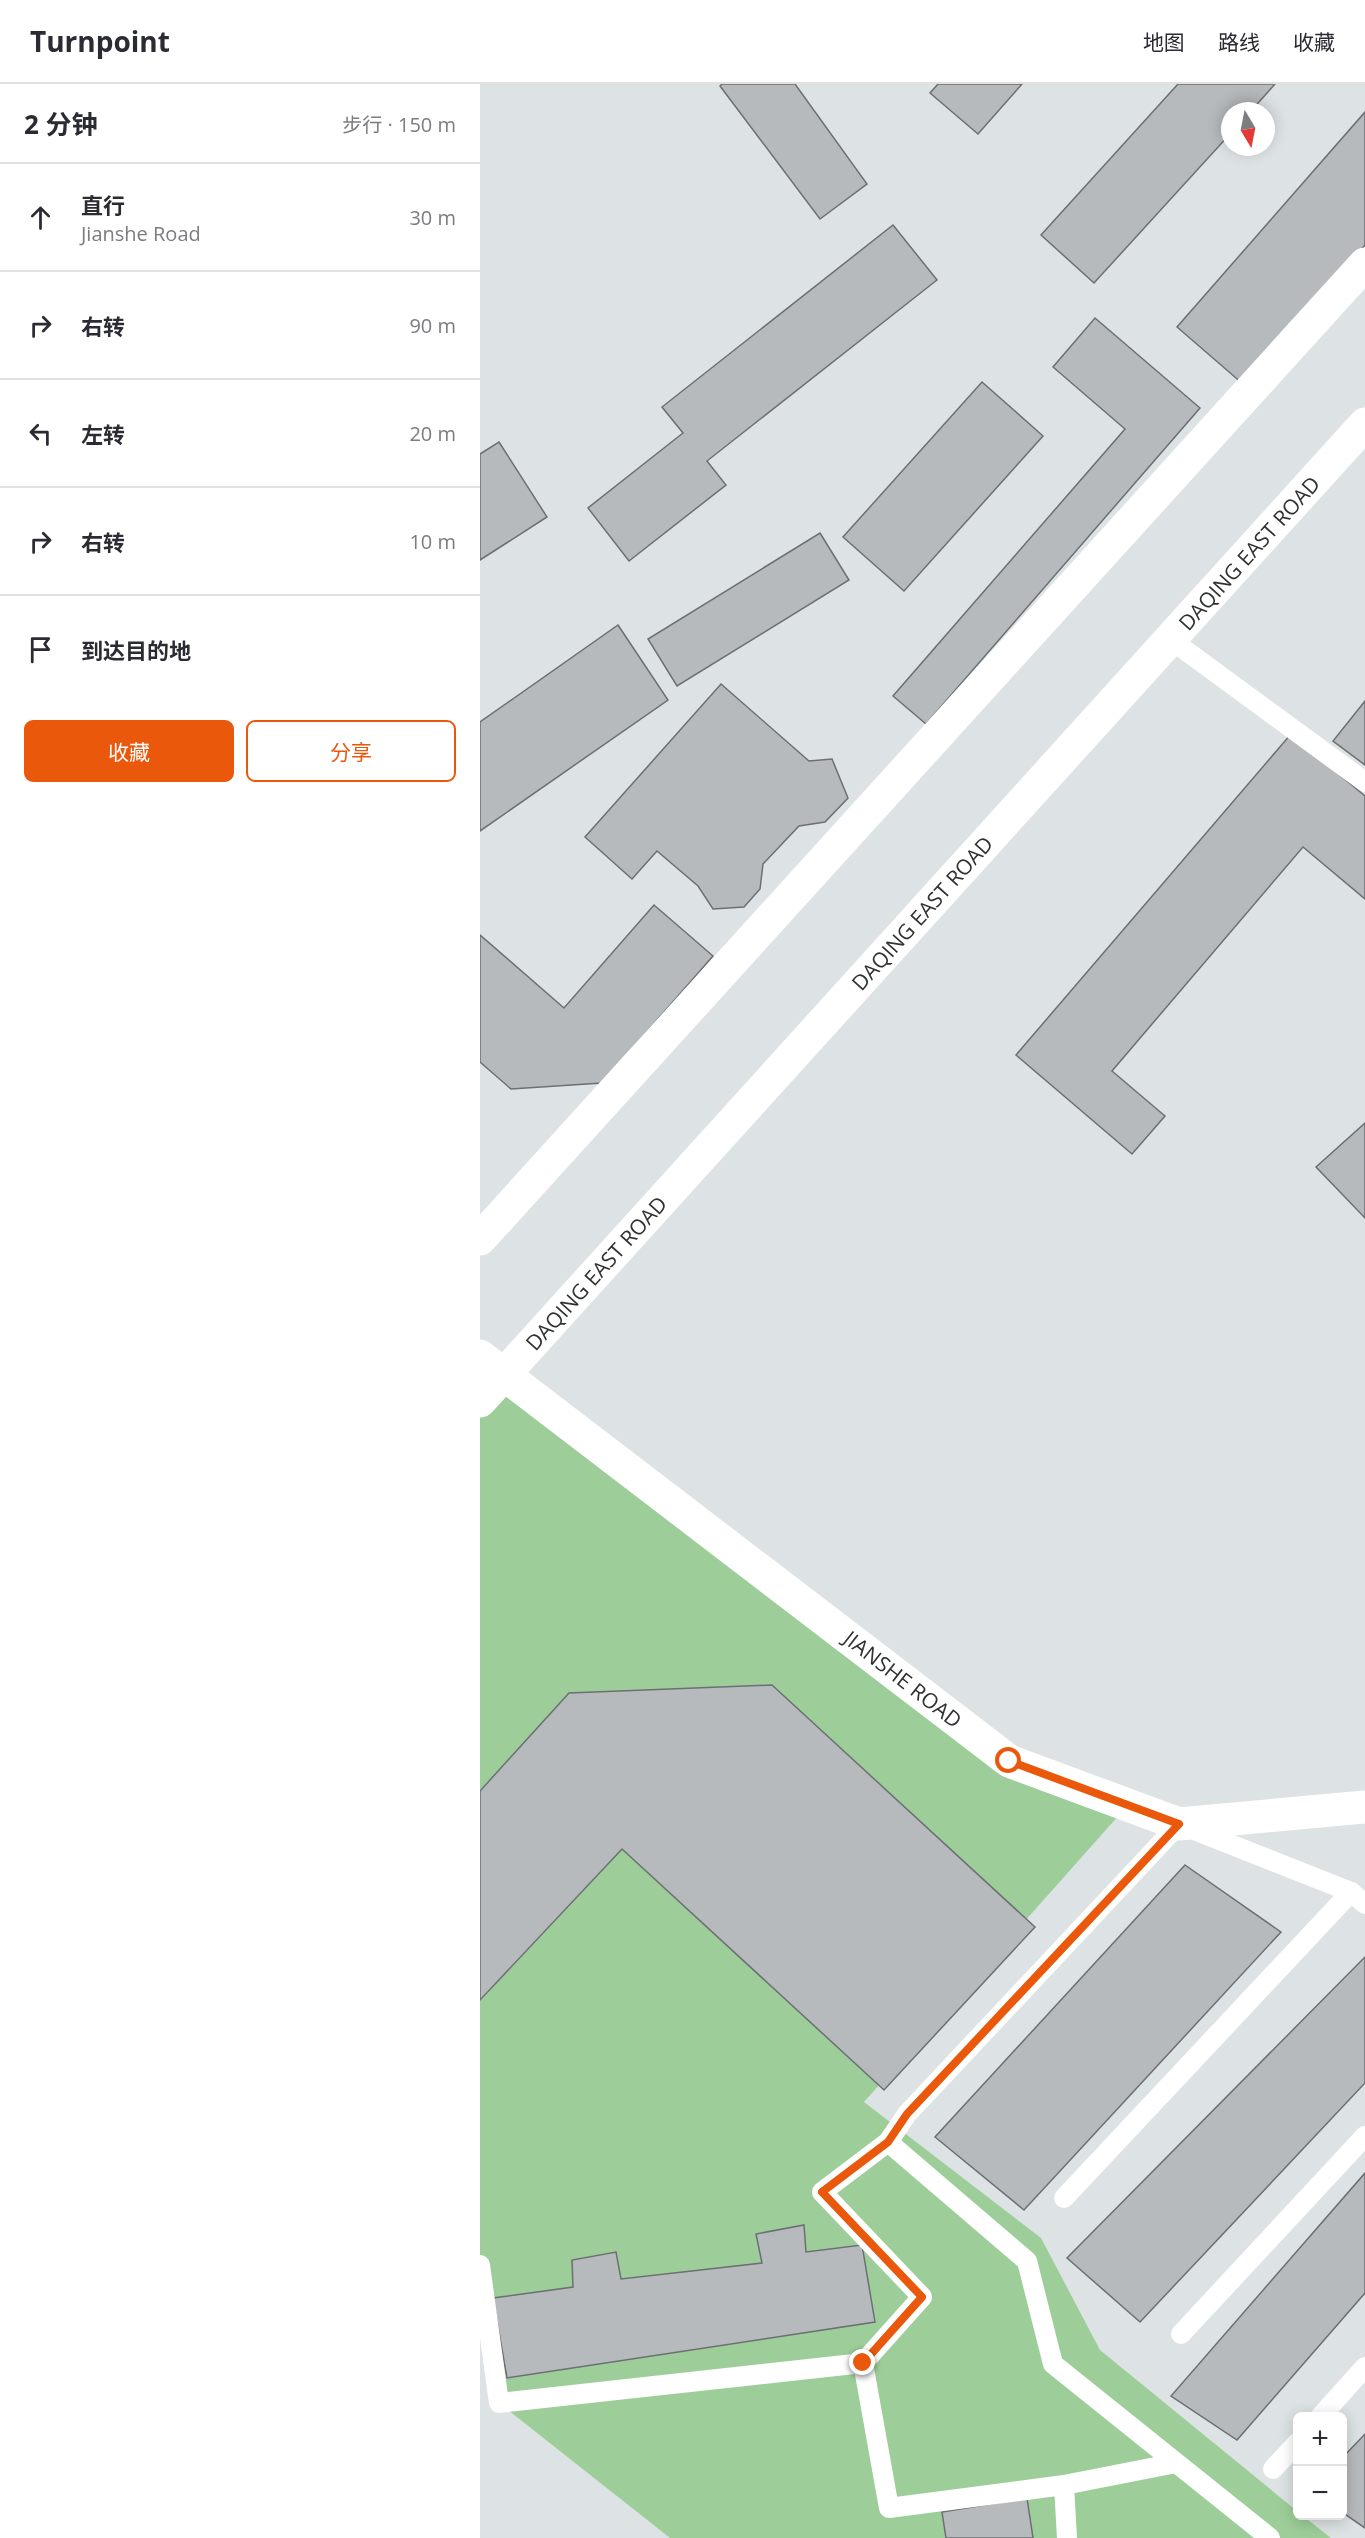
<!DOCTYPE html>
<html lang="zh">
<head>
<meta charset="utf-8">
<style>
  body { margin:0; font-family:"Open Sans","Noto Sans SC",sans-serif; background:#f7f7f7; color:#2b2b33 }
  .controls { position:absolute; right:18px; bottom:18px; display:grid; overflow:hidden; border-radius:9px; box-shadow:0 3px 15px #0003 }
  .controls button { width:54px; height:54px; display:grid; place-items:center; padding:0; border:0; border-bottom:2px solid #e1e1e2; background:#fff; color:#2b2b33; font:30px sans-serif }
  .compass { position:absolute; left:741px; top:18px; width:54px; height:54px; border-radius:50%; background:#fff; box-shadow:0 3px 15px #0003; rotate:170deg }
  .stop { position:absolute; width:18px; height:18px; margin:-14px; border:4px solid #ea580c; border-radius:50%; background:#fff }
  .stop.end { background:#ea580c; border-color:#fff; box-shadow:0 2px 6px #0008 }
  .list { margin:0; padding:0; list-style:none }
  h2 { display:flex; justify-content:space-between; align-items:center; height:78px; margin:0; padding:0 24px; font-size:26px }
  h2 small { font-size:20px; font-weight:400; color:#7c7c81 }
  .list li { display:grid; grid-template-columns:39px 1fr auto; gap:18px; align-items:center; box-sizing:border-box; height:108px; padding:0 24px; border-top:2px solid #e1e1e2 }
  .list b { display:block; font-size:22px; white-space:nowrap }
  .list p { margin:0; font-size:20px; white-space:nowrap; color:#7c7c81 }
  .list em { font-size:20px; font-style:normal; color:#7c7c81 }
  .actions { display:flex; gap:12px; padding:18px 24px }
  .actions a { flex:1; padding:14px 0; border:2px solid #ea580c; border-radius:9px; text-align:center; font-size:21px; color:#ea580c }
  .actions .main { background:#ea580c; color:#fff }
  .icon { flex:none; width:33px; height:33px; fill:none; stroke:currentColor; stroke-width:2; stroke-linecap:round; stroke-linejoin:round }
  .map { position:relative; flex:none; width:885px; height:2454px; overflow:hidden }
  header { display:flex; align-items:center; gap:36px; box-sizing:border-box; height:84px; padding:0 30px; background:#fff; border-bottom:2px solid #e1e1e2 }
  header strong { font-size:28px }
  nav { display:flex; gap:33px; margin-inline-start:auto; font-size:21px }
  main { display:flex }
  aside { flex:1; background:#fff }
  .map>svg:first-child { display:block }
  .green { fill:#9dce99 }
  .building { fill:#b6babd; stroke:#6c6f73; stroke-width:1.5 }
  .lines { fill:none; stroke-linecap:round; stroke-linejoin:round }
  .service { stroke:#fff; stroke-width:20 }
  .tertiary { stroke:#fff; stroke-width:33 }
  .secondary { stroke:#fff; stroke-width:33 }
  .route { stroke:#ea580c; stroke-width:8 }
  .labels { text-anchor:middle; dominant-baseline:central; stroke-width:5; stroke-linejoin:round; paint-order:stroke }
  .street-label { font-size:21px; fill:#303232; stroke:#fff }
</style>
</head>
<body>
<header>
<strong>Turnpoint</strong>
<nav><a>地图</a><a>路线</a><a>收藏</a></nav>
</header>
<main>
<aside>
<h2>2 分钟<small>步行 · 150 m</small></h2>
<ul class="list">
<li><svg class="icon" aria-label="ahead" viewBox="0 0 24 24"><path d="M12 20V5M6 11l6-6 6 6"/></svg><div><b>直行</b><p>Jianshe Road</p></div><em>30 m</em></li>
<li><svg class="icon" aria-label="right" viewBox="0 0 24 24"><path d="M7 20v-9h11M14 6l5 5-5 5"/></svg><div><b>右转</b></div><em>90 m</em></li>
<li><svg class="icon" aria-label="left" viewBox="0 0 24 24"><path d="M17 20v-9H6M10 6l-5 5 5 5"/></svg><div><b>左转</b></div><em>20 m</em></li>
<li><svg class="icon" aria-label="right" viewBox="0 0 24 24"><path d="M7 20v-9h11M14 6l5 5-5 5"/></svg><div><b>右转</b></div><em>10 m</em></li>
<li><svg class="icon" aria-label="arrive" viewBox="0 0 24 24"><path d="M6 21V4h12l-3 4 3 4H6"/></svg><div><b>到达目的地</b></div></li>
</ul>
<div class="actions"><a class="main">收藏</a><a>分享</a></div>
</aside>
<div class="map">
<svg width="885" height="2454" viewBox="0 0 885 2454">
  <rect width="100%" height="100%" fill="#dde3e4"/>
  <polygon class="green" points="25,1289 529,1677 648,1721 384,2018 561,2154 620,2266 817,2427 818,2432 823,2432 851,2454 190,2454 19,2319 0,2181 0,1317"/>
  <g class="building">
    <polygon points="242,0 315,0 387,100 340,135 240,2"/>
    <polygon points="458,0 542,0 498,50 450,9"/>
    <polygon points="698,0 795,0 771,27 750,27 750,50 614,199 561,151"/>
    <polygon points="885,28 885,161 763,300 697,243"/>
    <polygon points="413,141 457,196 227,377 246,401 149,477 108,424 203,349 182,323"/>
    <polygon points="615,234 720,324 446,640 413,612 645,345 573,283"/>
    <polygon points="502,298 563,352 424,507 363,453"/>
    <polygon points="19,358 67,433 0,476 0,370"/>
    <polygon points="340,449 369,496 197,602 168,555"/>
    <polygon points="138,541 188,616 0,747 0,638"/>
    <polygon points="241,600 329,677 352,675 368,714 345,738 319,742 283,780 280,805 264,823 233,825 218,802 177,767 152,795 105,753"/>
    <polygon points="885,617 885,681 853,657"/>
    <polygon points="811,650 885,712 885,815 823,763 632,987 685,1032 652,1070 536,971"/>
    <polygon points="174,821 233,872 122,999 31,1005 0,978 0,851 84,924"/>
    <polygon points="885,1039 885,1134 836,1083"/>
    <polygon points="292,1601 555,1843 404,2006 142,1765 0,1916 0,1707 89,1609"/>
    <polygon points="705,1781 801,1848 544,2126 455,2053"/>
    <polygon points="885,1873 885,1999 660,2238 587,2174"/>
    <polygon points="885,2089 885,2209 757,2356 691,2312"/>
    <polygon points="324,2141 326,2168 382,2161 395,2238 27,2294 13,2214 93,2203 92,2176 136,2168 141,2195 282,2179 276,2150"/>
    <polygon points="885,2350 885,2444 862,2428 862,2374"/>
    <polygon points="547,2414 553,2454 466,2454 462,2428"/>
  </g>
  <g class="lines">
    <g class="service">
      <polyline points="690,555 885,698"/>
      <polyline points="584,2114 871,1808"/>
      <polyline points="0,2181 19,2319 383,2279 409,2424 584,2401 587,2454"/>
      <polyline points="701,2250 885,2052"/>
      <polyline points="383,2279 442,2213 342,2108 408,2058"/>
      <polyline points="841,2332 885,2283"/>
      <polyline points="793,2385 818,2358"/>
      <polyline points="584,2401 696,2379"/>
      <polyline points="790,2454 573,2280 547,2177 408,2058 427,2030 699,1740 871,1808 885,1820"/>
    </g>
    <polyline class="tertiary" points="0,1272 529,1677 699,1740 885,1723"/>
    <g class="secondary">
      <polyline points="0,1155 885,180"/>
      <polyline points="0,1317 885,340"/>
    </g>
  </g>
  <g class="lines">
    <polyline class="route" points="383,2279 442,2213 342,2108 408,2058 427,2030 699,1740 529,1677"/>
  </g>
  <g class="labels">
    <g class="street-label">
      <text transform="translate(769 469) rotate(-48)">DAQING EAST ROAD</text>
      <text transform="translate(442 829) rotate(-48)">DAQING EAST ROAD</text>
      <text transform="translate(116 1189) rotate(-48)">DAQING EAST ROAD</text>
      <text transform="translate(423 1595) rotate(38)">JIANSHE ROAD</text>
    </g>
  </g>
</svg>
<div class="controls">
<button>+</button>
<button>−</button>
</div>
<svg class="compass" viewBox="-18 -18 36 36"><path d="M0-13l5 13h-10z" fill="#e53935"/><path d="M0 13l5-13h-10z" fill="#7c7c81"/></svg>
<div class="stop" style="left:529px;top:1677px"></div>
<div class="stop end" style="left:383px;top:2279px"></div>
</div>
</main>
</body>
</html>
